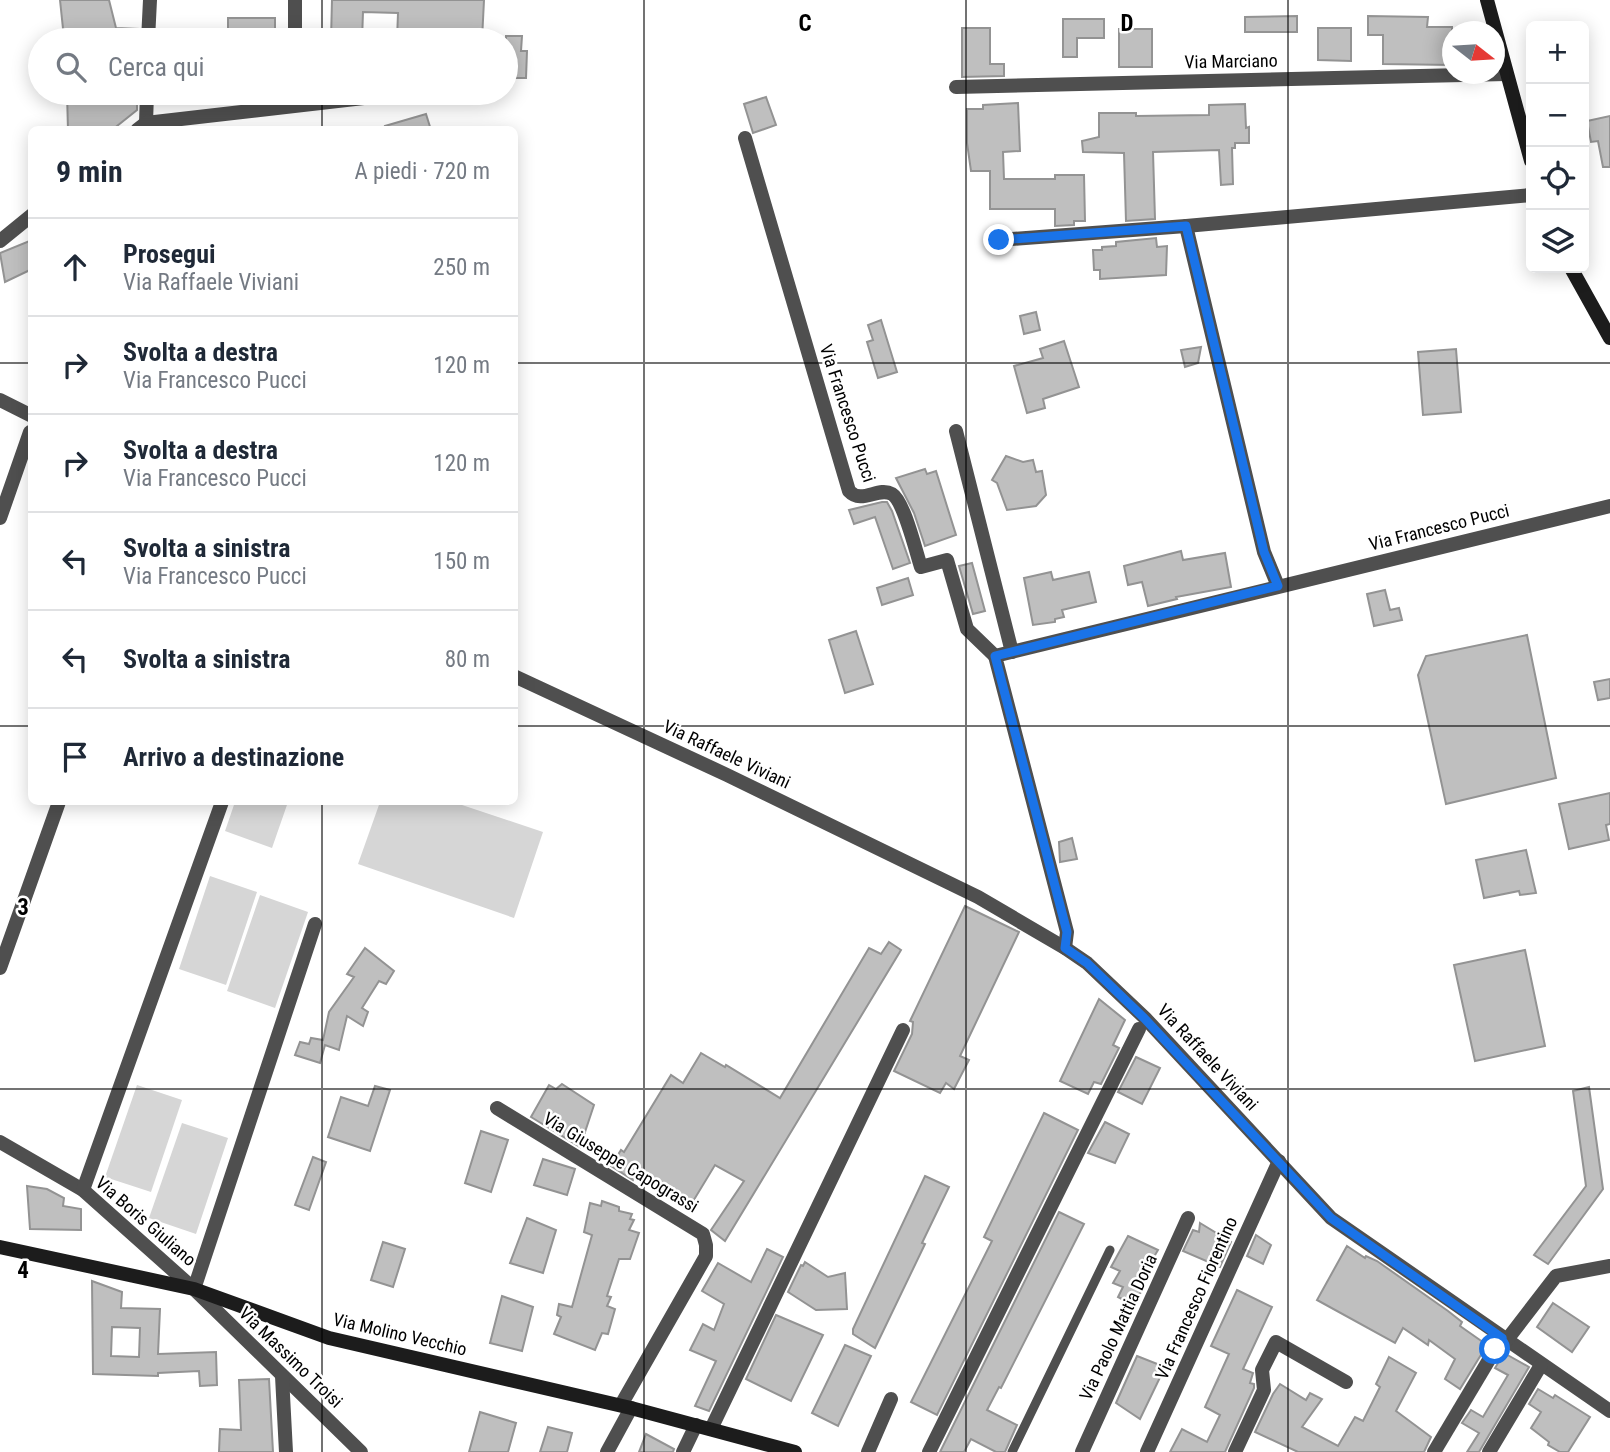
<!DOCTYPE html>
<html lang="it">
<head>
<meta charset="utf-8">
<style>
  body { margin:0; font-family:"Roboto Condensed",sans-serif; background:#f2f2f3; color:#1f2937 }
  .controls { position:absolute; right:21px; top:21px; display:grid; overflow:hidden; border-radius:10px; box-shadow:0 4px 18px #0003 }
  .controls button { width:63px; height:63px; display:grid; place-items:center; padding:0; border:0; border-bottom:2px solid #e0e1e3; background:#fff; color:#1f2937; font:35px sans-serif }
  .compass { position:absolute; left:1442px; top:21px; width:63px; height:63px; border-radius:50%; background:#fff; box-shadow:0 4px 18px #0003; rotate:107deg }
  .stop { position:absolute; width:21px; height:21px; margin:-16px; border:5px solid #1a73e8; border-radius:50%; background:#fff }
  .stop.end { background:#1a73e8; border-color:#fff; box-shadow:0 2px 7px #0008 }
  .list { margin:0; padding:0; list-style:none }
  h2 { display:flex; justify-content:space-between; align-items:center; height:91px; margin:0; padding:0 28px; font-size:30px }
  h2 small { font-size:23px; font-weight:400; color:#747a83 }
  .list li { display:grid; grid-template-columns:46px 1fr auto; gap:21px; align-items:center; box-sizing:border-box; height:98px; padding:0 28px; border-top:2px solid #e0e1e3 }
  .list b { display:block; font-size:26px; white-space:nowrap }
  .list p { margin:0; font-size:23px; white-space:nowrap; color:#747a83 }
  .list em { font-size:23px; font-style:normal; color:#747a83 }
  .icon { flex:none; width:38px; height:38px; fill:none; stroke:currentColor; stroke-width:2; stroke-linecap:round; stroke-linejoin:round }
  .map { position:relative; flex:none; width:1610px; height:1452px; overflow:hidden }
  .search { position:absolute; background:#fff; box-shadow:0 4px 18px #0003; left:28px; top:28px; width:490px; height:77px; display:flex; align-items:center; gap:18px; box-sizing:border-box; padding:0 24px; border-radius:38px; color:#747a83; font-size:26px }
  .panel { position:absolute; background:#fff; box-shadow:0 4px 18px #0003; left:28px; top:126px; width:490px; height:679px; border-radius:10px }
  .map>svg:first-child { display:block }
  .green { fill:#d6d6d6 }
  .building { fill:#bfbfbf; stroke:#939393; stroke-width:2; fill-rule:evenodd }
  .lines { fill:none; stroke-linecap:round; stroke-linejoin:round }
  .lane { stroke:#4f4f4f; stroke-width:9 }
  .street { stroke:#4f4f4f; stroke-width:14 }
  .secondary { stroke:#1c1c1c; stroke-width:14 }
  .route { stroke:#1a73e8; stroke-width:9 }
  .grid { fill:none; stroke:#000; stroke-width:2; stroke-opacity:0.55 }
  .labels { text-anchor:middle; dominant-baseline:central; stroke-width:5; stroke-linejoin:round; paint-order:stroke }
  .street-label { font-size:18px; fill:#000; stroke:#fff }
  .grid-label { font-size:23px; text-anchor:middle; font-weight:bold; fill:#000; stroke:#fff; stroke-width:5; stroke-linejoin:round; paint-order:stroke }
</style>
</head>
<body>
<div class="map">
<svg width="1610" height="1452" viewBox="0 0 1610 1452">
  <rect width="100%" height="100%" fill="#fff"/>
  <g class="green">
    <polygon points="235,802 288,802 272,848 225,831"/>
    <polygon points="380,802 453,802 543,832 514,918 358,864"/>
    <polygon points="210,876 257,892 226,985 179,969"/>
    <polygon points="260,895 308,912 275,1008 227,991"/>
    <polygon points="137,1085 182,1100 151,1192 105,1177"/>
    <polygon points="182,1123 228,1138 196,1234 149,1218"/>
  </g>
  <g class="building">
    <polygon points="60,0 109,0 116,28 139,29 138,40 64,38"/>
    <polygon points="332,0 484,0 482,40 397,40 398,13 363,12 362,40 331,40"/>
    <polygon points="1297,16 1297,32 1245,32 1245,17"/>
    <polygon points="1368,16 1428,17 1427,27 1452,27 1452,65 1383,64 1383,35 1368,35"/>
    <rect x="228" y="18" width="47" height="22"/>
    <polygon points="1063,19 1104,19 1104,38 1077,38 1077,57 1063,57"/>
    <polygon points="962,28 990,28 990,64 1004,64 1004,76 962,77"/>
    <polygon points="1318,28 1351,28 1351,61 1318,60"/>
    <rect x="1119" y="29" width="33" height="38"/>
    <polygon points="506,36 522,36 521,51 527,51 526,78 506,78"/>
    <polygon points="67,93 137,93 137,110 112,130 68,130"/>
    <polygon points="766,97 776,125 753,133 744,104"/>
    <polygon points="1018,103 1020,151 1003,152 1004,179 1055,179 1055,175 1084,175 1085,221 1074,221 1074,225 1055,226 1055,209 990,209 990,171 971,171 967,143 967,109 983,109 983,105"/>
    <polygon points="1245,104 1246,128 1249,127 1249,143 1235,143 1235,148 1232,148 1233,184 1221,185 1219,150 1153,152 1155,219 1126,221 1124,153 1083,152 1082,141 1099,137 1099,113 1136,113 1136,116 1209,115 1209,105"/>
    <polygon points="426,114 431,130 386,130 385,126"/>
    <polygon points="1610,116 1610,167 1603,167 1598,141 1591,142 1587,121"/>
    <polygon points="1156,238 1157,247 1167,246 1166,275 1100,279 1100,270 1094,270 1093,250 1102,250 1102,247 1116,246 1116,242"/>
    <polygon points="32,240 32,269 5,282 0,253"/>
    <polygon points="1036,312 1040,330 1024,334 1020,316"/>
    <polygon points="881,320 897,372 878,378 867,342 873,340 868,325"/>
    <polygon points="1064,341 1079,387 1043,399 1045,408 1027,413 1014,366 1043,358 1040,349"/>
    <polygon points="1201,347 1198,363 1185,367 1181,350"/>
    <polygon points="1456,349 1461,412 1423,415 1418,352"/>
    <polygon points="1006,456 1023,462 1033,460 1036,472 1042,471 1046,495 1036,506 1007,510 997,483 992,480"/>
    <polygon points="925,469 927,474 936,471 956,535 925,546 914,513 896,478"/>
    <polygon points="882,502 887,502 892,511 910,563 893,569 875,517 854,524 849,510"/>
    <polygon points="1181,551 1183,560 1225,553 1231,587 1176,597 1177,599 1148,606 1142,582 1128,585 1124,566"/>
    <polygon points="972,563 985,611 973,614 959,566"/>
    <polygon points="1051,572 1053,580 1089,572 1096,602 1062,610 1064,617 1055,619 1055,622 1033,625 1024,578"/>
    <polygon points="908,578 913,595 882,605 877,588"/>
    <polygon points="1385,590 1390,610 1399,608 1402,620 1374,626 1367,594"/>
    <polygon points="856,631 873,684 845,693 829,640"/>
    <polygon points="1527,635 1556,778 1446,804 1418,675 1426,656"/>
    <polygon points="1610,679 1610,698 1598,700 1594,682"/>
    <polygon points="1610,793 1610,824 1606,825 1609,840 1569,849 1559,804"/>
    <polygon points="1072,838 1077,859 1060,862 1059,842"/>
    <polygon points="1526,850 1536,893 1520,895 1519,891 1484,898 1476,860"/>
    <polygon points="965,906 1019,932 960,1056 969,1060 954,1089 946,1083 940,1093 894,1071 912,1034 913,1022 910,1021"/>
    <polygon points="889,942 901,950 725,1241 711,1230 744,1181 715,1165 689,1208 635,1176 633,1180 611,1166 621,1150 624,1152 671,1075 683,1083 701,1053 725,1067 726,1065 780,1098 869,948 881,954"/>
    <polygon points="365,948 394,971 386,984 379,981 362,1008 368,1012 363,1026 347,1016 339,1050 325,1045 320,1063 295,1055 300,1042 309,1044 311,1038 323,1040 329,1012 354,977 347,974"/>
    <polygon points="1525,950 1545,1046 1475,1061 1454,965"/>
    <polygon points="1099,999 1125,1020 1113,1045 1119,1048 1101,1084 1094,1082 1088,1094 1060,1081"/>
    <polygon points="1136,1057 1160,1068 1142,1104 1118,1092"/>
    <polygon points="562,1084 594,1105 580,1147 531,1117 549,1085 556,1089"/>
    <polygon points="375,1086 390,1090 370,1151 328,1137 341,1097 368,1106"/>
    <polygon points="1589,1087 1603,1189 1548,1264 1534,1255 1586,1186 1573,1091"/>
    <polygon points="1044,1113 1078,1130 937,1415 911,1402 992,1241 984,1237"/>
    <polygon points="1105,1122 1129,1134 1115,1163 1088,1153"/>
    <polygon points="481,1131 508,1140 491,1192 465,1183"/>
    <polygon points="313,1157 326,1162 309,1210 295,1205"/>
    <polygon points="543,1159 575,1169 567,1195 534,1185"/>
    <polygon points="925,1176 949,1187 922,1243 925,1244 875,1348 853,1334 853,1329"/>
    <polygon points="27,1186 47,1189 64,1198 63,1206 81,1209 81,1230 30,1229"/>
    <polygon points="602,1201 619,1207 619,1211 632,1214 630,1219 634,1220 629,1230 639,1233 630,1259 619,1259 607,1296 611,1297 607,1306 615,1309 608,1334 602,1333 595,1350 554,1334 561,1317 557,1315 559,1304 572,1307 592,1235 584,1232 590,1203 601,1206"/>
    <polygon points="1059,1212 1084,1224 1001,1388 999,1387 987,1410 1017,1425 1005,1452 996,1452 971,1439 964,1452 940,1452"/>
    <polygon points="527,1218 556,1230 543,1273 510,1263"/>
    <polygon points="1200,1223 1231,1242 1220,1267 1183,1251 1193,1230 1199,1232"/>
    <polygon points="1256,1235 1271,1245 1263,1264 1247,1256"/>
    <polygon points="1128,1236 1158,1250 1145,1272 1149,1272 1135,1306 1118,1297 1123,1287 1113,1283 1120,1271 1111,1267"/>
    <polygon points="383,1242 405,1249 393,1287 371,1280"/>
    <polygon points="1347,1246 1365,1258 1366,1256 1377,1261 1448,1311 1462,1322 1460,1326 1487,1345 1460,1389 1445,1379 1455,1359 1429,1340 1428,1345 1403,1328 1395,1343 1317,1300"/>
    <polygon points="767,1249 783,1257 709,1411 695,1406 716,1361 690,1350 703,1324 714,1330 724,1304 702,1291 718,1263 751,1282"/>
    <polygon points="805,1262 828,1277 845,1273 847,1309 816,1310 788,1292 801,1265 803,1266"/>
    <path d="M92 1281 122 1292 121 1308 160 1309 158 1354 216 1352 217 1385 200 1386 199 1371 158 1373V1376L93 1374ZM112 1327 140 1328 139 1357 111 1356Z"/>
    <polygon points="1237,1290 1272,1307 1243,1369 1253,1373 1250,1383 1254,1384 1254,1388 1225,1452 1170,1452 1182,1429 1207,1442 1220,1415 1205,1407 1229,1354 1211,1346"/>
    <polygon points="502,1296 533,1307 522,1351 490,1343"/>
    <polygon points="1553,1303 1589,1327 1572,1352 1537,1327"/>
    <polygon points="776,1315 823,1335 791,1401 746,1379"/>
    <polygon points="845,1345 871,1356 838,1426 812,1413"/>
    <polygon points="1504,1353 1529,1367 1479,1452 1467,1452 1479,1433 1462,1423 1471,1410 1483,1417 1508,1375 1495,1368"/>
    <polygon points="1137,1356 1165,1367 1140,1419 1116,1403"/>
    <polygon points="1389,1357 1416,1373 1396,1411 1431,1437 1424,1452 1298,1452 1255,1432 1273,1394 1280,1384 1306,1400 1310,1393 1322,1399 1302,1427 1338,1446 1355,1417 1363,1421 1380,1387 1376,1384"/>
    <polygon points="269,1379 273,1452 219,1452 220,1429 241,1430 239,1380"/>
    <polygon points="1538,1389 1553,1398 1555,1395 1590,1417 1568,1452 1560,1452 1548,1445 1549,1442 1531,1428 1541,1412 1529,1404"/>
    <polygon points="480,1412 516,1423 508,1452 469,1452"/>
    <polygon points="548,1427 572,1433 567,1452 540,1452"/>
    <polygon points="646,1434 674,1449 673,1452 639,1452"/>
  </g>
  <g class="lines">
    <polyline class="lane" points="1012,1452 1110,1250"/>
    <g class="street">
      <polyline points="148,40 150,0"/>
      <polyline points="295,40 295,0"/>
      <polyline points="956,87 1506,74"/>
      <polyline points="146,123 147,93"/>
      <polyline points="137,130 146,123 407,93"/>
      <path d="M745 138 849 491C862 505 878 486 892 494 904 501 916 552 921 567L947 560 967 629 995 656"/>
      <polyline points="1186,226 1264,552 1278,586"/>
      <polyline points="999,240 1186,226 1531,195"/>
      <polyline points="0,241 32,215"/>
      <polyline points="0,400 32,416"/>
      <polyline points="956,431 1012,652"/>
      <polyline points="0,518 30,432"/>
      <polyline points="514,676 727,775 978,897 1065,948 1087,963 1145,1018 1331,1218 1610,1411"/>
      <polyline points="1065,948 1067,932 995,656 1610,506"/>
      <polyline points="0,968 59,802"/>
      <polyline points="497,1108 703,1234 706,1245 706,1256 621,1405"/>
      <polyline points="0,1142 83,1190 194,1289 361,1452"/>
      <polyline points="83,1190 222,802"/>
      <polyline points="194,1289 315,924"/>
      <polyline points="1506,1341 1556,1276 1610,1266"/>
      <polyline points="282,1376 286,1452"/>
      <polyline points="711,1429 903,1030"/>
      <polyline points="607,1452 631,1408"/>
      <polyline points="683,1452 696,1425"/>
      <polyline points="868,1452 891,1399"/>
      <polyline points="929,1452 1139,1029"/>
      <polyline points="1082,1452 1188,1218"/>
      <polyline points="1147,1452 1279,1161"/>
      <polyline points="1235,1452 1264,1390 1262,1370 1276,1342 1346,1382"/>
      <polyline points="1434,1452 1502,1338"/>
      <polyline points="1489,1452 1541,1365"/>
    </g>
    <g class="secondary">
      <polyline points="1487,0 1531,161"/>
      <polyline points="1571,268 1610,338"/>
      <polyline points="0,1247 194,1289 329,1338 631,1408 795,1452"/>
    </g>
  </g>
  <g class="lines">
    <polyline class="route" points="999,240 1186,226 1264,552 1278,586 995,656 1067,932 1065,948 1087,963 1144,1018 1331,1218 1502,1338 1495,1349"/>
  </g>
  <path class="grid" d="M322 0V40M644 0V1452M966 0V1452M1288 0V1452M322 93V130M0 363H32M514 363H1610M0 726H32M514 726H1610M322 802V1452M0 1089H1610"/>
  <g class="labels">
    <g class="street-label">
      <text transform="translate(1231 61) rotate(-1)">Via Marciano</text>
      <text transform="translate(848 413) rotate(72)">Via Francesco Pucci</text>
      <text transform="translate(1439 527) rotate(-14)">Via Francesco Pucci</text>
      <text transform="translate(727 754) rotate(25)">Via Raffaele Viviani</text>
      <text transform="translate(1208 1057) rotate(47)">Via Raffaele Viviani</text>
      <text transform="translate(621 1162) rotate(31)">Via Giuseppe Capograssi</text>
      <text transform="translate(146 1221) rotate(41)">Via Boris Giuliano</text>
      <text transform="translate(1196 1298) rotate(-66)">Via Francesco Fiorentino</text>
      <text transform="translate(1118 1327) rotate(-65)">Via Paolo Mattia Doria</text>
      <text transform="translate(400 1334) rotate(13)">Via Molino Vecchio</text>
      <text transform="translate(291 1357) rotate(44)">Via Massimo Troisi</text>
    </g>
  </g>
  <g class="grid-label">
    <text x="805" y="31">C</text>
    <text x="1127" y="31">D</text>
    <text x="23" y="915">3</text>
    <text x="23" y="1278">4</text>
  </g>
</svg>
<div class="controls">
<button>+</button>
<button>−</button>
<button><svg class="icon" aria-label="locate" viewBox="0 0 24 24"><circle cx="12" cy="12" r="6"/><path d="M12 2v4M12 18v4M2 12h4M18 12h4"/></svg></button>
<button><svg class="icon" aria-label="layers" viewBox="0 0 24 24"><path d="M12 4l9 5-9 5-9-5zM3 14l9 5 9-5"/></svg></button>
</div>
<svg class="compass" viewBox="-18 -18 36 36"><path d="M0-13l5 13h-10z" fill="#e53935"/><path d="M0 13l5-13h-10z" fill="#747a83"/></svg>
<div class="stop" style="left:1495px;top:1349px"></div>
<div class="stop end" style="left:999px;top:240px"></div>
<div class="search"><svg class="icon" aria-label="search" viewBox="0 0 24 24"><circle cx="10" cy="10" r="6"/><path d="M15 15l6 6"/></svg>Cerca qui</div>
<section class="panel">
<h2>9 min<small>A piedi · 720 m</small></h2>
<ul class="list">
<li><svg class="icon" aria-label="ahead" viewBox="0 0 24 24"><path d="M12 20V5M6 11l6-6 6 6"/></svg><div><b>Prosegui</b><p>Via Raffaele Viviani</p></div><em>250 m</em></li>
<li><svg class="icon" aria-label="right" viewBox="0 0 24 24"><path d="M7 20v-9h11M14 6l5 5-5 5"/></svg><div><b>Svolta a destra</b><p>Via Francesco Pucci</p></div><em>120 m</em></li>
<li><svg class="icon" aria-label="right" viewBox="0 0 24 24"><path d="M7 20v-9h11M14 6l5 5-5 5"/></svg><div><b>Svolta a destra</b><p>Via Francesco Pucci</p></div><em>120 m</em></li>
<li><svg class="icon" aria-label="left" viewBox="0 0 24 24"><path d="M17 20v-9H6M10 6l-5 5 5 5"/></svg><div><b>Svolta a sinistra</b><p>Via Francesco Pucci</p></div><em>150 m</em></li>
<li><svg class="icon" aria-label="left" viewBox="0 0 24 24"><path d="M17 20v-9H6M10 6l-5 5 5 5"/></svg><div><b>Svolta a sinistra</b></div><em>80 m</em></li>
<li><svg class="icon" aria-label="arrive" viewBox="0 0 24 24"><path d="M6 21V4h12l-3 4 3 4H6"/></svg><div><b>Arrivo a destinazione</b></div></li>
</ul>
</section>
</div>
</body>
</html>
